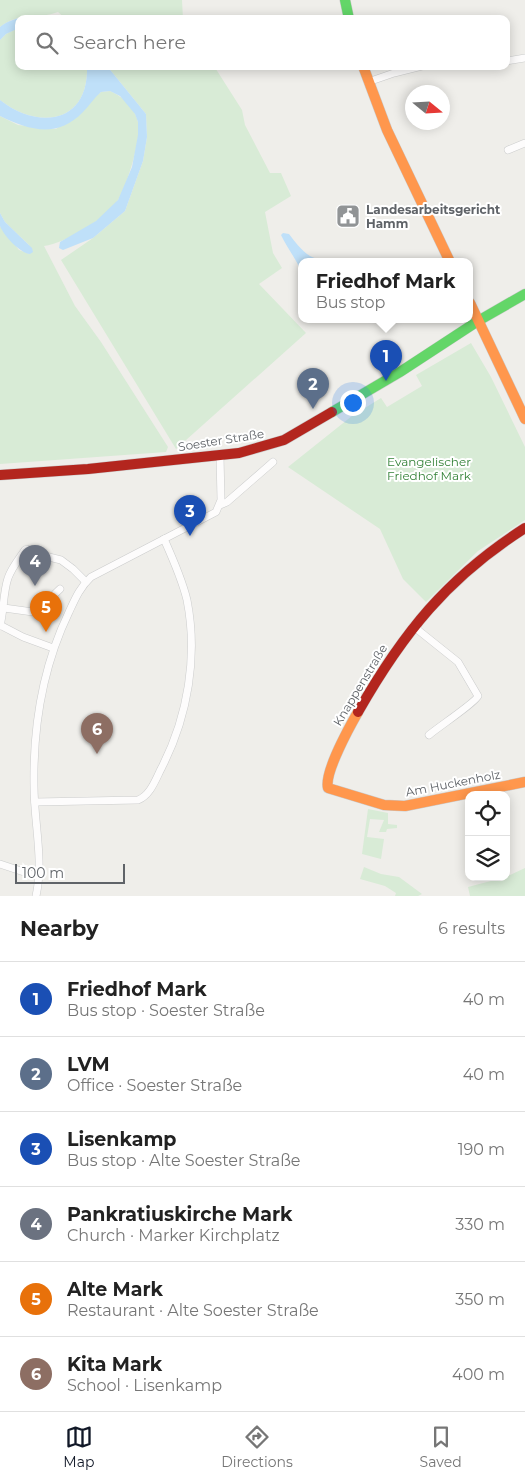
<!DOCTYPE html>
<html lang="en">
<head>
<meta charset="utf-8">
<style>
  body { margin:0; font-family:Montserrat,sans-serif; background:#f6f6f6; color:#222 }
  .controls { position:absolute; right:15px; bottom:15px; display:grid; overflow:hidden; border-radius:10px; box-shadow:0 2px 12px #0003 }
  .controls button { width:45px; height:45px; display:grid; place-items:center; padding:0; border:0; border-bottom:1px solid #e0e0e0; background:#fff; color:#222; font:25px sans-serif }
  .compass { position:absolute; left:405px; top:85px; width:45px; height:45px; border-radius:50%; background:#fff; box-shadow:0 2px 12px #0003; rotate:108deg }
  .scale { position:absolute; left:15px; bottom:12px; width:110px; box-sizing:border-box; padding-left:5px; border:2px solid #5f6368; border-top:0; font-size:14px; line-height:18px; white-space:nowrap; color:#5f6368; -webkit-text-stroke:4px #fff; paint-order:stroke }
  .you { position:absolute; left:352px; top:402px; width:18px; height:18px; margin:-12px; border:4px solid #fff; border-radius:50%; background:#1a73e8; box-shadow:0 0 0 8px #1a73e833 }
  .badge { display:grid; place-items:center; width:32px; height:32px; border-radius:50%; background:#111827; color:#fff; font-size:16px; font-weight:700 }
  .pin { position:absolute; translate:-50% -41px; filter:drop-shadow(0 1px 2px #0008) }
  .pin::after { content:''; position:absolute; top:26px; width:18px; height:15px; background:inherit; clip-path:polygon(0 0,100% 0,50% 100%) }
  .popup { position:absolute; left:298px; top:258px; width:175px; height:65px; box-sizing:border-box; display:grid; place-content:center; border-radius:10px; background:#fff; filter:drop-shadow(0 1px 4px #0005); font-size:16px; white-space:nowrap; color:#767676 }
  .popup b { font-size:19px; color:#222 }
  .popup::after { content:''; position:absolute; left:50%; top:100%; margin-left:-10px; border:10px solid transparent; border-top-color:#fff }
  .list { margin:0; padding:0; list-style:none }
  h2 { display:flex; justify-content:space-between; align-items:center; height:65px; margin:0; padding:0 20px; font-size:21px }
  h2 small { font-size:16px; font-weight:400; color:#767676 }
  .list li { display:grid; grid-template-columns:32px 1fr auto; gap:15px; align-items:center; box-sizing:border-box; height:75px; padding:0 20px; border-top:1px solid #e0e0e0 }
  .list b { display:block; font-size:19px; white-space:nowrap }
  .list p { margin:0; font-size:16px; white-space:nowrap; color:#767676 }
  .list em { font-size:16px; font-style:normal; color:#767676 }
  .icon { flex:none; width:28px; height:28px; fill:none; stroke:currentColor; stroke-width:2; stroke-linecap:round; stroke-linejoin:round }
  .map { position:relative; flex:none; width:525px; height:896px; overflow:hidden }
  .search { position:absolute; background:#fff; box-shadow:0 2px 12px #0003; left:15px; right:15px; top:15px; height:55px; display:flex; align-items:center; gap:12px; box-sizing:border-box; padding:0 18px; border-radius:10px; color:#767676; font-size:19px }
  .sheet { height:515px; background:#fff }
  nav { display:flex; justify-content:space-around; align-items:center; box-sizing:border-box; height:70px; border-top:1px solid #e0e0e0; background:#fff; font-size:14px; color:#767676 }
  nav a { display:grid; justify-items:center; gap:2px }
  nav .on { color:#111827 }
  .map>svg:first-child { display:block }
  .green { fill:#d8ebd6 }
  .water { fill:#bfe0f9 }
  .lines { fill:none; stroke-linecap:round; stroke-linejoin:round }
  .street-casing { stroke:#cbcccc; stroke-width:8 }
  .fast-casing { stroke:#cacacb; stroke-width:11 }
  .slow-casing { stroke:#cacacb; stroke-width:11 }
  .jam-casing { stroke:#cacacb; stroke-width:11 }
  .street { stroke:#fdfcfc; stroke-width:7 }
  .fast { stroke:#63d668; stroke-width:10 }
  .slow { stroke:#ff974d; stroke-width:10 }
  .jam { stroke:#b3261e; stroke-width:10 }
  .labels { text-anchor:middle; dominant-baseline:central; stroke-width:4; stroke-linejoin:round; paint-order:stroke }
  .poi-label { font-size:12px; font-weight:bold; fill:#5f6368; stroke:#fff; text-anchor:start }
  .street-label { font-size:12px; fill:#5f6368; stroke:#fff }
  .park-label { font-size:12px; fill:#348238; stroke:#fff }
</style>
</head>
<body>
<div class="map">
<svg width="525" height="896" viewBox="0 0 525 896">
  <rect width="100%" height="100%" fill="#efeeea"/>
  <g class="green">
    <path d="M0 0H182L183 19H66L58 12C37 20 21 11 0 27Z"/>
    <path d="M18 28 19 66H87C89 124 38 130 0 100V40L6 34Z"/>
    <polygon points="107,66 214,66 242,110 245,125 270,173 281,173 291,196 265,212 273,253 282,268 259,284 306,333 176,449 61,260 93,238 125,211 143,161 147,137 146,114"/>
    <path d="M110 91C122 96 135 108 138 122 142 137 127 186 118 200 106 219 66 243 44 246L75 306 101 342 168 447 166 452 0 464V226L19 250 30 254 29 245 5 222 0 213V116L18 125 56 129 101 92Z"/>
    <polygon points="471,343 491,377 525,447 525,520 478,551 426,602 403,579 380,529 288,467 352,416 381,398 387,407 422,386 416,375"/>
    <polygon points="368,809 388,813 388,824 397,825 397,828 387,829 386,832 379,832 384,820 370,819 367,837 384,839 381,859 362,854"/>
    <polygon points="364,867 381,874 399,877 422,894 418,896 395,896 396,893 385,886 360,879"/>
    <polygon points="525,868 525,896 470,896 468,887 506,877"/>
  </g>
  <g class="water">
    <path d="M29 16H49L66 19H19V28L6 34 0 40V27C9 20 17 18 29 16Z"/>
    <path d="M87 66H107L146 114 147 137 143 161 125 211 93 238 63 250 59 248 60 242 96 221 118 200 132 167 138 135V122L135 114 120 96 110 91 101 92C94 98 89 106 83 112 57 139 29 130 0 116V100C38 130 89 124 87 66Z"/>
    <path d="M0 213 5 222 32 248 33 252 30 254C20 253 4 236 0 226 0 223 0 217 0 213Z"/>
    <path d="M283 233 289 234C297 244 306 258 320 259 328 259 331 258 339 262H302V273C297 260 287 248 281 235Z"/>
  </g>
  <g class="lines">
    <g class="street-casing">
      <g id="street">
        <polyline points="506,61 525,58"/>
        <polyline points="368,82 394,73 422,66"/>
        <polyline points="508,150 525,143"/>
        <polyline points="220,505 227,502 273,462"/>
        <polyline points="4,608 33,612 37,611 60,589"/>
        <polyline points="0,625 23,637 53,648"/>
        <path d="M0 626C4 610 3 593 8 578 12 567 19 559 25 550L27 549 41 555 61 560 73 569 86 582"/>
        <path d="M413 626 458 662 478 696C476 702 437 728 429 735"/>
        <path d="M35 802 138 800C151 795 156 778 162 767 188 716 198 656 187 600 182 579 173 559 164 539"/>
        <polyline points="0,864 39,877"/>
        <path d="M36 896C44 860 34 823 34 786 33 727 43 666 69 612 75 599 80 587 91 577L216 512 221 500 220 456"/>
      </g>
    </g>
    <g class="fast-casing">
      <g id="fast">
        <polyline points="345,0 349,19"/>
        <polyline points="332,412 400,372 478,321 525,294"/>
      </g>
    </g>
    <g class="slow-casing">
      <g id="slow">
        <polyline points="363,66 387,130 450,262"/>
        <polyline points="470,303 525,419"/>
        <path d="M358 712C350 726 324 773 328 788L384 805 405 806 525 782"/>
      </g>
    </g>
    <g class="jam-casing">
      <g id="jam">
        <polyline points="0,475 88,469 239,453 284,440 332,412"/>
        <path d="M358 712C403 633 447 578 525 528"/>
      </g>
    </g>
    <use href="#street" class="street"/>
    <use href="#fast" class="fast"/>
    <use href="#slow" class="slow"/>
    <use href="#jam" class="jam"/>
  </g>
  <defs>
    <g id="civic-square" transform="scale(1.25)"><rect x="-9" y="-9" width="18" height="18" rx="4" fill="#919496" stroke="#fff"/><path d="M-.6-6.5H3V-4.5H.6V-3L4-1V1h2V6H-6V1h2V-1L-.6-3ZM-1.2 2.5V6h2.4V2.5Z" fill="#fff"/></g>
  </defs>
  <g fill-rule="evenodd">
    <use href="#civic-square" x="348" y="216"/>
  </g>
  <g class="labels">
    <g class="poi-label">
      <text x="366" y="209">Landesarbeitsgericht<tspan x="366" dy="14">Hamm</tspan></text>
    </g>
    <g class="street-label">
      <text transform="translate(221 440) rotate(-9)">Soester Straße</text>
      <text transform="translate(360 685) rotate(-59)">Knappenstraße</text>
      <text transform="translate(453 783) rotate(-11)">Am Huckenholz</text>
    </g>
    <g class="park-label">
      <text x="429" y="461">Evangelischer<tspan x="429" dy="14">Friedhof Mark</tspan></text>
    </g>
  </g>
</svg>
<div class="controls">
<button><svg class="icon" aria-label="locate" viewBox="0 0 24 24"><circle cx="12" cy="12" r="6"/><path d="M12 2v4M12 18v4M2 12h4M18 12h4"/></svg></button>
<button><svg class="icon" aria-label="layers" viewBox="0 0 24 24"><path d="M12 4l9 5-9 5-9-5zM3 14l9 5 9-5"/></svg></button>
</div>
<svg class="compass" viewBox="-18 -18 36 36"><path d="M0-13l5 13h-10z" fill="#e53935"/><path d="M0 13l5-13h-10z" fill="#767676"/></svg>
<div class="scale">100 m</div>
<div class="you"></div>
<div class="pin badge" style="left:386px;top:381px;background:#1a4fb4">1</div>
<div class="popup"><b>Friedhof Mark</b>Bus stop</div>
<div class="pin badge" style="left:313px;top:409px;background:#5c6f8a">2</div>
<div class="pin badge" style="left:190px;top:536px;background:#1a4fb4">3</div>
<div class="pin badge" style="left:35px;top:586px;background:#6b7280">4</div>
<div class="pin badge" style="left:46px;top:632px;background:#e8710a">5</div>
<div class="pin badge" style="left:97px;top:754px;background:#8d6e63">6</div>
<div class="search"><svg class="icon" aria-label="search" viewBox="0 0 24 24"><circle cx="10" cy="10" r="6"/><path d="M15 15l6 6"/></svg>Search here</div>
</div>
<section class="sheet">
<h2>Nearby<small>6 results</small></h2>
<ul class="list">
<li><span class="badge" style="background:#1a4fb4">1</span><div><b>Friedhof Mark</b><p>Bus stop · Soester Straße</p></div><em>40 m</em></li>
<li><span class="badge" style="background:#5c6f8a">2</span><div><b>LVM</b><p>Office · Soester Straße</p></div><em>40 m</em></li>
<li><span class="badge" style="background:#1a4fb4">3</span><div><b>Lisenkamp</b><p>Bus stop · Alte Soester Straße</p></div><em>190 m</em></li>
<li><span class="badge" style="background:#6b7280">4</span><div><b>Pankratiuskirche Mark</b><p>Church · Marker Kirchplatz</p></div><em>330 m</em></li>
<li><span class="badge" style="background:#e8710a">5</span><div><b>Alte Mark</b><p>Restaurant · Alte Soester Straße</p></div><em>350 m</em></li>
<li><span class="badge" style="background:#8d6e63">6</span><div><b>Kita Mark</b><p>School · Lisenkamp</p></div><em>400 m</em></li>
</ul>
</section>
<nav>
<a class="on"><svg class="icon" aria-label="map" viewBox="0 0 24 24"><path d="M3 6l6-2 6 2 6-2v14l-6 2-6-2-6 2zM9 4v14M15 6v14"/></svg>Map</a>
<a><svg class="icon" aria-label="directions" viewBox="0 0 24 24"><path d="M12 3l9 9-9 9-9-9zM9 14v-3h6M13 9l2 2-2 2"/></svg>Directions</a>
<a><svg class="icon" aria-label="saved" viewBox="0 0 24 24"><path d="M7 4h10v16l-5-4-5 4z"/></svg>Saved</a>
</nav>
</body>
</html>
